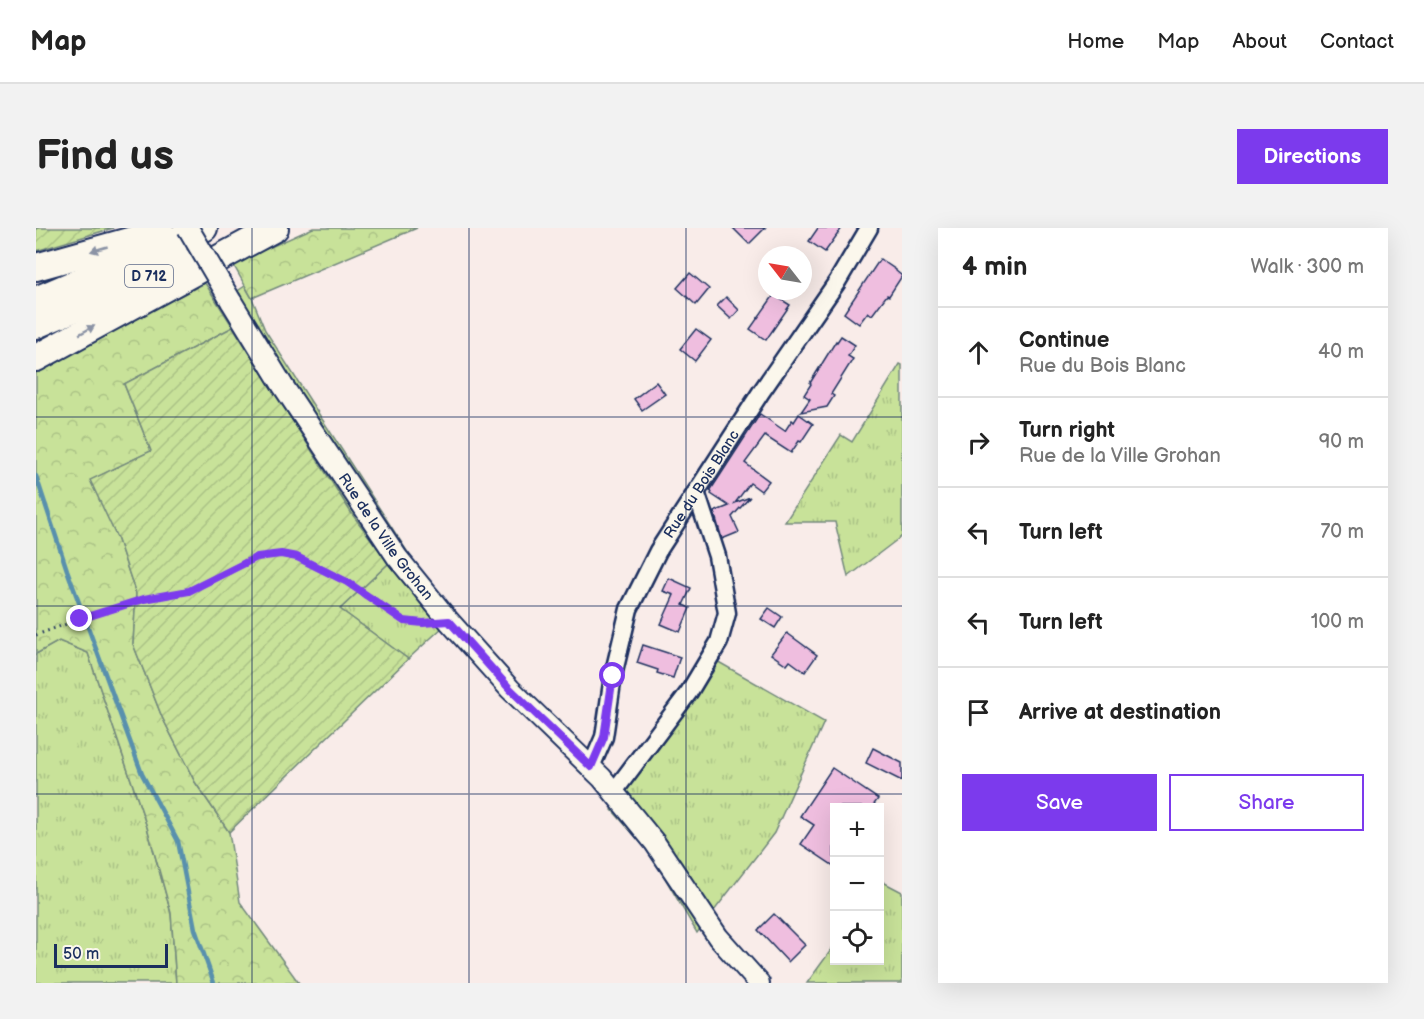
<!DOCTYPE html>
<html lang="en">
<head>
<meta charset="utf-8">
<style>
  body { margin:0; font-family:"Balsamiq Sans",sans-serif; background:#f2f2f2; color:#222 }
  .controls { position:absolute; right:18px; bottom:18px; display:grid; overflow:hidden; border-radius:0px; box-shadow:0 6px 24px #0002 }
  .controls button { width:54px; height:54px; display:grid; place-items:center; padding:0; border:0; border-bottom:2px solid #e0e0e0; background:#fff; color:#222; font:30px sans-serif }
  .compass { position:absolute; left:722px; top:18px; width:54px; height:54px; border-radius:50%; background:#fff; box-shadow:0 6px 24px #0002; rotate:301deg }
  .scale { position:absolute; left:18px; bottom:15px; width:114px; box-sizing:border-box; padding-left:6px; border:3px solid #1b2f5e; border-top:0; font-size:16px; line-height:21px; white-space:nowrap; color:#1b2f5e; -webkit-text-stroke:4px #fbf7ec; paint-order:stroke }
  .stop { position:absolute; width:18px; height:18px; margin:-14px; border:4px solid #7c3aed; border-radius:50%; background:#fff }
  .stop.end { background:#7c3aed; border-color:#fff; box-shadow:0 2px 6px #0008 }
  .list { margin:0; padding:0; list-style:none }
  h2 { display:flex; justify-content:space-between; align-items:center; height:78px; margin:0; padding:0 24px; font-size:26px }
  h2 small { font-size:20px; font-weight:400; color:#767676 }
  .list li { display:grid; grid-template-columns:39px 1fr auto; gap:18px; align-items:center; box-sizing:border-box; height:90px; padding:0 24px; border-top:2px solid #e0e0e0 }
  .list b { display:block; font-size:22px; white-space:nowrap }
  .list p { margin:0; font-size:20px; white-space:nowrap; color:#767676 }
  .list em { font-size:20px; font-style:normal; color:#767676 }
  .actions { display:flex; gap:12px; padding:18px 24px }
  .actions a { flex:1; padding:14px 0; border:2px solid #7c3aed; border-radius:0px; text-align:center; font-size:21px; color:#7c3aed }
  .actions .main { background:#7c3aed; color:#fff }
  .icon { flex:none; width:33px; height:33px; fill:none; stroke:currentColor; stroke-width:2; stroke-linecap:round; stroke-linejoin:round }
  .map { position:relative; flex:none; width:866px; height:755px; overflow:hidden; border-radius:0px }
  header { display:flex; align-items:center; gap:36px; box-sizing:border-box; height:84px; padding:0 30px; background:#fff; border-bottom:2px solid #e0e0e0 }
  header strong { font-size:28px }
  nav { display:flex; gap:33px; margin-inline-start:auto; font-size:21px }
  .intro { display:flex; align-items:center; justify-content:space-between; box-sizing:border-box; height:144px; padding:0 36px }
  h1 { margin:0; font-size:42px }
  .button { padding:15px 27px; border-radius:0px; background:#7c3aed; color:#fff; font-size:21px; font-weight:700 }
  main { display:flex; gap:36px; padding:0 36px }
  aside { flex:1; background:#fff; border-radius:0px; box-shadow:0 6px 24px #0002 }
  .map>svg:first-child { display:block }
  .grass { fill:url(#grass-tufts); stroke:#72887c; stroke-width:1.5 }
  .forest { fill:url(#forest-crowns); stroke:#72887c; stroke-width:1.5 }
  .garden { fill:url(#garden-furrows); stroke:#72887c; stroke-width:1.5 }
  .lines { fill:none; stroke-linecap:round; stroke-linejoin:round }
  .stream { stroke:#5990ad; stroke-width:4.5 }
  .building { fill:#efbedf; stroke:#1b2f5e; stroke-width:1.5 }
  .minor-casing { stroke:#1b2f5e; stroke-width:21 }
  .tertiary-casing { stroke:#1b2f5e; stroke-width:24 }
  .primary-casing { stroke:#1b2f5e; stroke-width:30 }
  .path { stroke:#1b2f5e; stroke-width:3; stroke-dasharray:1.5 4.5; stroke-linecap:butt }
  .minor { stroke:#fbf7ec; stroke-width:16 }
  .tertiary { stroke:#fbf7ec; stroke-width:20 }
  .primary { stroke:#fbf7ec; stroke-width:26 }
  .tertiary-bridge-casing { stroke:#1b2f5e; stroke-width:24; stroke-linecap:butt }
  .tertiary-bridge { stroke:#fbf7ec; stroke-width:20 }
  .oneway { fill:#8b93a5 }
  .route { stroke:#7c3aed; stroke-width:8 }
  .grid { fill:none; stroke:#1b2f5e; stroke-width:1.5; stroke-opacity:0.55 }
  .labels { text-anchor:middle; dominant-baseline:central; stroke-width:4.5; stroke-linejoin:round; paint-order:stroke }
  .shield { fill:#fbf7ec; stroke:#5e6b89; stroke-width:1.5 }
  .shield-label { font-size:14px; font-weight:bold; fill:#1b2f5e }
  .street-label { font-size:15px; fill:#1b2f5e; stroke:#fbf7ec }
</style>
</head>
<body>
<header>
<strong>Map</strong>
<nav><a>Home</a><a>Map</a><a>About</a><a>Contact</a></nav>
</header>
<div class="intro"><h1>Find us</h1><a class="button">Directions</a></div>
<main>
<div class="map">
<svg width="866" height="755" viewBox="0 0 866 755">
  <defs>
    <pattern id="grass-tufts" width="24" height="20" patternUnits="userSpaceOnUse" patternTransform="scale(1.5)"><rect width="24" height="20" fill="#c8e299"/><path d="M3 7l-1-3M5 7V3M7 7l1-3M15 17l-1-3M17 17v-4M19 17l1-3" fill="none" stroke="#abc286"/></pattern>
    <pattern id="forest-crowns" width="20" height="18" patternUnits="userSpaceOnUse" patternTransform="scale(1.5)"><rect width="20" height="18" fill="#c8e299"/><path d="M2 6a3 3 0 1 1 6 0M12 15a3 3 0 1 1 6 0" fill="none" stroke="#abc286"/></pattern>
    <pattern id="garden-furrows" width="10" height="10" patternUnits="userSpaceOnUse" patternTransform="scale(1.5)"><rect width="10" height="10" fill="#c8e299"/><path d="M-1 1l2-2M0 10L10 0M9 11l2-2" fill="none" stroke="#abc286"/></pattern>
  </defs>
  <rect width="100%" height="100%" fill="#f9ece9"/>
  <filter id="ink" filterUnits="userSpaceOnUse"><feTurbulence type="fractalNoise" baseFrequency=".0167" numOctaves="2"/><feDisplacementMap in="SourceGraphic" scale="12" xChannelSelector="R" yChannelSelector="G"/><feConvolveMatrix kernelMatrix="1 2 1 2 8 2 1 2 1" color-interpolation-filters="sRGB"/></filter>
  <g filter="url(#ink)">
    <g class="grass">
      <polygon points="209,58 216,70 229,102 268,163 376,331 419,388 372,431 304,381 353,335 316,286 182,76"/>
      <polygon points="864,136 866,137 866,308 812,349 799,294 749,294 805,207 816,214"/>
      <polygon points="23,413 52,425 111,599 135,685 140,755 0,755 0,426"/>
      <polygon points="679,432 788,494 738,605 661,705 615,626 576,582 612,527"/>
      <polygon points="847,654 866,664 866,755 771,755 798,718 798,732 844,732 844,658"/>
    </g>
    <g class="forest">
      <polygon points="277,0 381,0 216,70 197,36"/>
      <polygon points="169,55 197,99 88,156 115,223 55,252 82,312 100,366 97,416 126,489 159,554 193,604 204,674 263,755 140,755 135,685 111,599 52,425 23,413 0,426 0,142"/>
    </g>
    <g class="garden">
      <polygon points="0,0 77,0 0,23"/>
      <polygon points="197,99 316,286 353,335 304,381 372,431 193,604 159,554 126,489 97,416 100,366 82,312 54,252 115,223 88,156"/>
    </g>
    <g class="lines">
      <polyline class="stream" points="0,248 31,342 106,546 142,613 159,701 178,755"/>
    </g>
    <g class="building">
      <polygon points="697,0 729,0 713,16"/>
      <polygon points="782,0 806,0 789,24 773,13"/>
      <polygon points="844,31 860,42 860,43 866,48 853,68 851,67 836,87 832,84 823,96 808,85"/>
      <polygon points="654,45 673,61 660,77 641,60"/>
      <polygon points="738,67 754,77 730,112 714,101"/>
      <polygon points="690,69 703,82 695,91 681,78"/>
      <polygon points="660,101 675,112 659,133 644,121"/>
      <polygon points="805,108 819,117 812,128 817,131 795,166 798,168 791,179 765,184 774,171 768,167 775,156 774,155 800,113 801,114"/>
      <polygon points="620,154 629,166 606,182 598,171"/>
      <polygon points="724,186 749,203 756,192 758,194 763,186 777,196 765,214 763,213 755,225 729,208 709,235 733,253 725,263 714,255 699,275 714,269 696,289 703,304 686,311 678,284 693,278 675,266 676,264 674,263"/>
      <polygon points="633,350 655,360 647,377 654,380 644,404 625,396 638,367 627,363"/>
      <polygon points="733,380 746,389 739,400 725,391"/>
      <polygon points="751,405 781,427 769,444 754,433 751,437 735,426"/>
      <polygon points="607,417 644,429 637,450 621,445 622,442 601,435"/>
      <polygon points="837,520 866,535 866,553 830,535"/>
      <polygon points="796,540 842,571 836,579 798,579 798,638 765,616 778,597 764,588"/>
      <polygon points="738,686 769,717 752,734 722,702"/>
    </g>
    <g class="lines">
      <g class="minor-casing">
        <g id="minor">
          <path id="s1" d="M555 539 568 509 577 448 593 381 622 323 725 164 801 54 833 0"/>
          <polyline points="577,565 653,464 683,414 691,385 681,328 660,264"/>
        </g>
      </g>
      <g class="tertiary-casing">
        <g id="tertiary">
          <path id="s2" d="M195 73 247 158 361 329 413 393 474 461 566 550 619 615 682 709 723 755"/>
        </g>
      </g>
      <g class="primary-casing">
        <g id="primary">
          <polyline points="0,39 125,4"/>
          <polyline points="0,72 168,0"/>
          <polyline points="0,97 146,34"/>
          <polyline points="0,130 239,0"/>
        </g>
      </g>
      <polyline class="path" points="0,407 56,387 107,371 153,363 221,329 245,326 261,329 311,354 367,393 393,395"/>
      <use href="#minor" class="minor"/>
      <use href="#tertiary" class="tertiary"/>
      <use href="#primary" class="primary"/>
      <g class="tertiary-bridge-casing">
        <polyline id="tertiary-bridge" points="152,0 195,73"/>
      </g>
      <use href="#tertiary-bridge" class="tertiary-bridge"/>
    </g>
    <defs><path id="oneway-solid" d="M-6-.8H1V-3.2L6.5 0L1 3.2V.8H-6Z" transform="scale(1.5)"/></defs>
    <g class="oneway">
      <use href="#oneway-solid" transform="translate(63 21) rotate(164)"/>
      <use href="#oneway-solid" transform="translate(51 102) rotate(-29)"/>
    </g>
  </g>
  <g class="lines" filter="url(#ink)">
    <polyline class="route" points="44,391 108,371 153,363 221,329 245,326 261,329 311,354 368,393 387,395 413,393 474,461 555,539 568,509 577,448"/>
  </g>
  <path class="grid" d="M216 0V755M433 0V755M650 0V755M0 189H866M0 378H866M0 566H866"/>
  <g class="labels">
    <rect class="shield" x="89" y="37" width="48" height="22" rx="4.5"/>
    <g class="shield-label">
      <text x="113" y="48">D 712</text>
    </g>
    <g class="street-label">
      <text stroke="none"><textPath href="#s1" startOffset="308">Rue du Bois Blanc</textPath></text>
      <text stroke="none"><textPath href="#s2" startOffset="282">Rue de la Ville Grohan</textPath></text>
    </g>
  </g>
</svg>
<div class="controls">
<button>+</button>
<button>−</button>
<button><svg class="icon" aria-label="locate" viewBox="0 0 24 24"><circle cx="12" cy="12" r="6"/><path d="M12 2v4M12 18v4M2 12h4M18 12h4"/></svg></button>
</div>
<svg class="compass" viewBox="-18 -18 36 36"><path d="M0-13l5 13h-10z" fill="#e53935"/><path d="M0 13l5-13h-10z" fill="#767676"/></svg>
<div class="scale">50 m</div>
<div class="stop" style="left:577px;top:448px"></div>
<div class="stop end" style="left:44px;top:391px"></div>
</div>
<aside>
<h2>4 min<small>Walk · 300 m</small></h2>
<ul class="list">
<li><svg class="icon" aria-label="ahead" viewBox="0 0 24 24"><path d="M12 20V5M6 11l6-6 6 6"/></svg><div><b>Continue</b><p>Rue du Bois Blanc</p></div><em>40 m</em></li>
<li><svg class="icon" aria-label="right" viewBox="0 0 24 24"><path d="M7 20v-9h11M14 6l5 5-5 5"/></svg><div><b>Turn right</b><p>Rue de la Ville Grohan</p></div><em>90 m</em></li>
<li><svg class="icon" aria-label="left" viewBox="0 0 24 24"><path d="M17 20v-9H6M10 6l-5 5 5 5"/></svg><div><b>Turn left</b></div><em>70 m</em></li>
<li><svg class="icon" aria-label="left" viewBox="0 0 24 24"><path d="M17 20v-9H6M10 6l-5 5 5 5"/></svg><div><b>Turn left</b></div><em>100 m</em></li>
<li><svg class="icon" aria-label="arrive" viewBox="0 0 24 24"><path d="M6 21V4h12l-3 4 3 4H6"/></svg><div><b>Arrive at destination</b></div></li>
</ul>
<div class="actions"><a class="main">Save</a><a>Share</a></div>
</aside>
</main>
</body>
</html>
